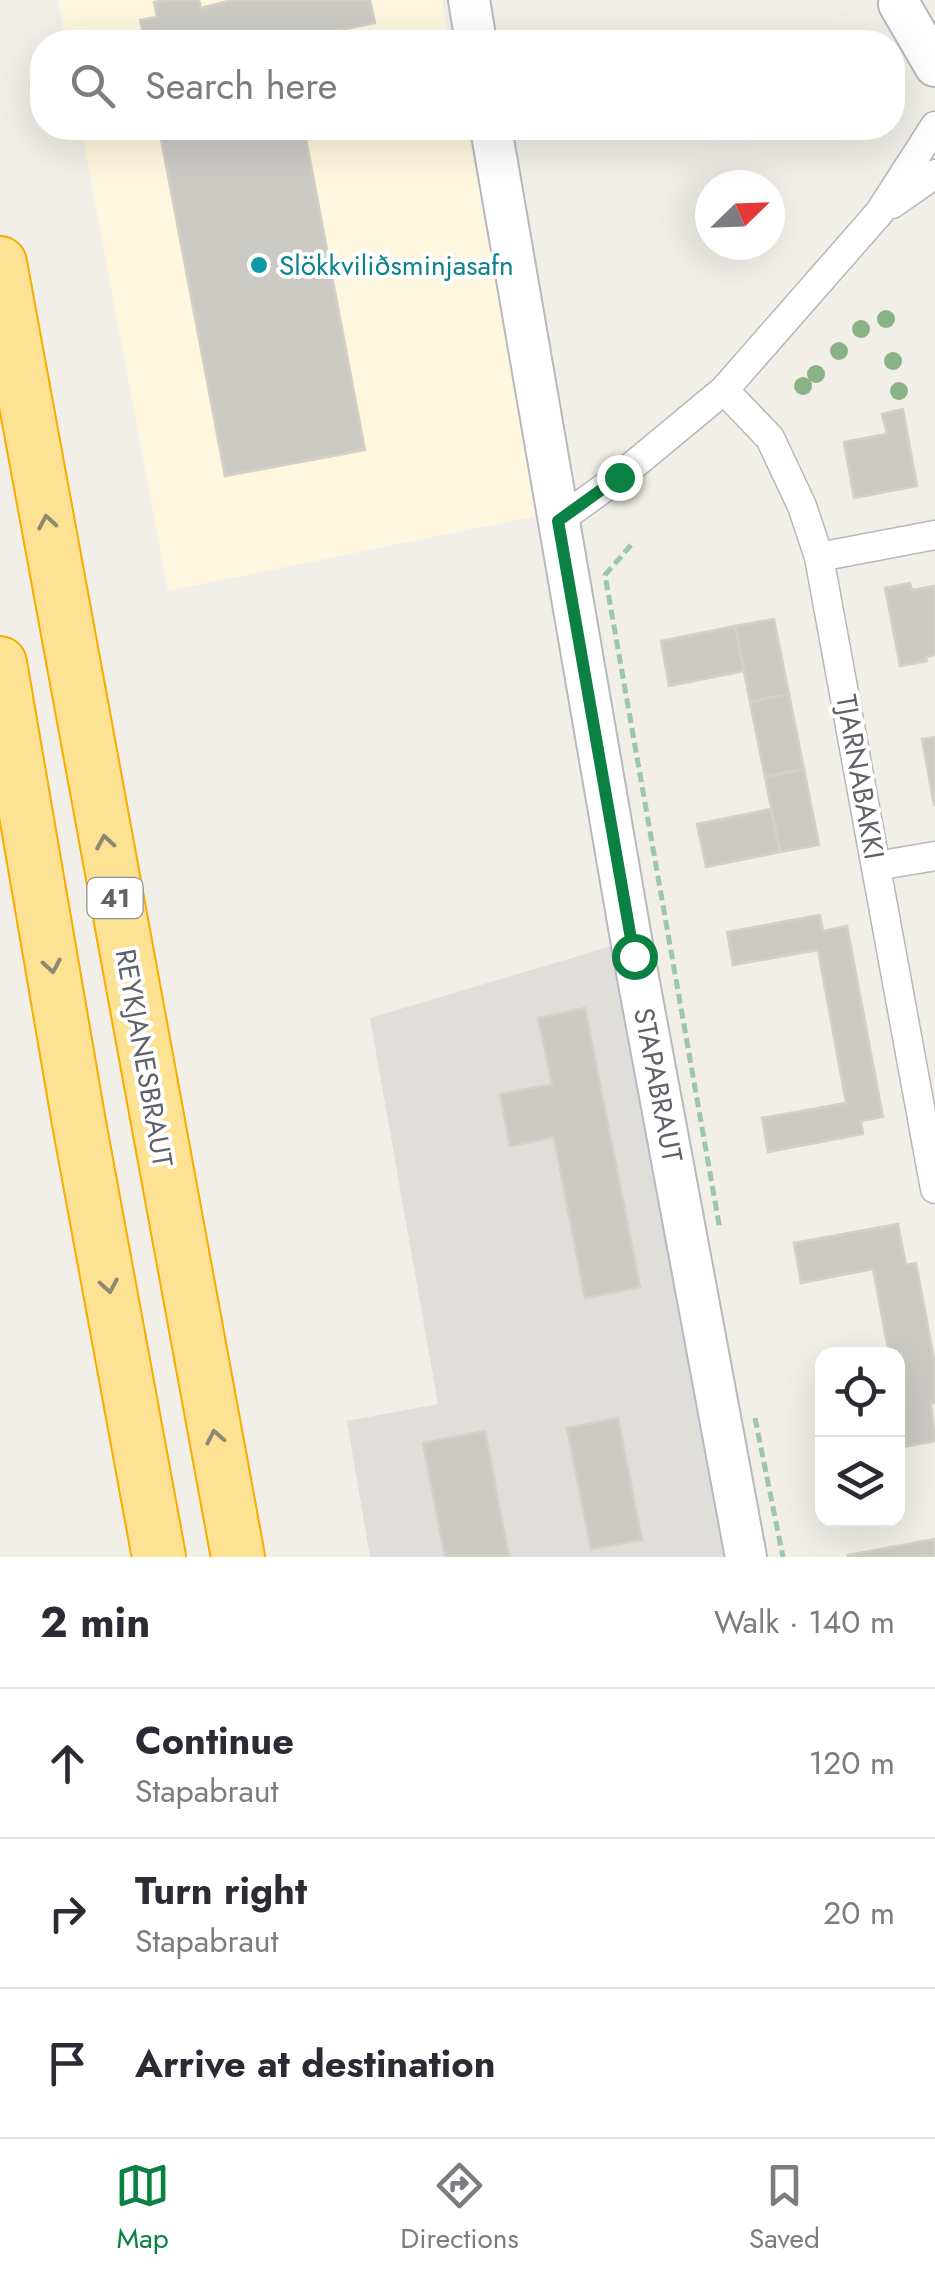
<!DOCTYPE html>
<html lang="en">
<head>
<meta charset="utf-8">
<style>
  body { margin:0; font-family:Jost,sans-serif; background:#f7f7f7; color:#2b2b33 }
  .controls { position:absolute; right:30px; bottom:30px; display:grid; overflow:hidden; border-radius:20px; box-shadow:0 10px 40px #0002 }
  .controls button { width:90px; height:90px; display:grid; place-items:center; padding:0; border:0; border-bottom:2px solid #e1e1e2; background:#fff; color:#2b2b33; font:50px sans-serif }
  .compass { position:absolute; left:695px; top:170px; width:90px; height:90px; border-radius:50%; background:#fff; box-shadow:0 10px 40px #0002; rotate:67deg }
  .stop { position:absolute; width:30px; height:30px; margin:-22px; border:8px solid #0b8043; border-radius:50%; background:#fff }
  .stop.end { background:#0b8043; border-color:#fff; box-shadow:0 2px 10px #0008 }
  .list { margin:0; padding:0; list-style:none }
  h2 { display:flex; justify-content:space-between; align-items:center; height:130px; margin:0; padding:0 40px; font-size:42px }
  h2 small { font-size:32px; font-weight:400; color:#7c7c81 }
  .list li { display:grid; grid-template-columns:65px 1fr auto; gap:30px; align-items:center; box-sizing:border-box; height:150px; padding:0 40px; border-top:2px solid #e1e1e2 }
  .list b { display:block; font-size:38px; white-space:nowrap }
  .list p { margin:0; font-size:32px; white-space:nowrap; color:#7c7c81 }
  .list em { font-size:32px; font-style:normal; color:#7c7c81 }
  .icon { flex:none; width:55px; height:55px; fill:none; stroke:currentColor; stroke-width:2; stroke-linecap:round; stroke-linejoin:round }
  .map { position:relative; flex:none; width:935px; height:1557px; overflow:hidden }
  .search { position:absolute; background:#fff; box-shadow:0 10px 40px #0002; left:30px; right:30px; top:30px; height:110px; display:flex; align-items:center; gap:25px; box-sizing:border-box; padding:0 35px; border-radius:40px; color:#7c7c81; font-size:38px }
  .sheet { height:580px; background:#fff }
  nav { display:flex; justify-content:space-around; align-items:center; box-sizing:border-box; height:140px; border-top:2px solid #e1e1e2; background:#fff; font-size:28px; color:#7c7c81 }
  nav a { display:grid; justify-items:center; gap:5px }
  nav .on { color:#0b8043 }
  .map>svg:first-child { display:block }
  .commercial { fill:#fef7e0 }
  .industrial { fill:#e0deda }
  .building { fill:#cccac5; stroke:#d6d1c6; stroke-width:2.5 }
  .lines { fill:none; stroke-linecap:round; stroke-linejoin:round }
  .street-casing { stroke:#b5b8bc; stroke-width:31 }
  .secondary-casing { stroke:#b6babf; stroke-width:44 }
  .highway-casing { stroke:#f9ab00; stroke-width:56 }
  .path { stroke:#9cc7a9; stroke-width:5; stroke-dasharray:10 5; stroke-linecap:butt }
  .street { stroke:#fff; stroke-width:28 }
  .secondary { stroke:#fff; stroke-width:40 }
  .highway { stroke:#fde293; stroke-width:52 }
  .tree { fill:#89b387 }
  .oneway { stroke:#8e8975 }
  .route { stroke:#0b8043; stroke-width:12 }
  .culture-dot { fill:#0f9aa8; stroke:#fff; stroke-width:4 }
  .labels { text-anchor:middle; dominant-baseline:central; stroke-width:8; stroke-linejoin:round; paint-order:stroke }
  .shield { fill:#fff; stroke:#8f9295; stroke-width:2.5 }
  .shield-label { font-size:25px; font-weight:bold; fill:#5f6368 }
  .culture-label { font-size:28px; fill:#0d838f; stroke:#fff; text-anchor:start }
  .street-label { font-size:28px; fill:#5f6368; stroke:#fff }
</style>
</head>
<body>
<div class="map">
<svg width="935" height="1557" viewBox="0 0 935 1557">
  <rect width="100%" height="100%" fill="#f1efe8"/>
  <g class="commercial">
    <polygon points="58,0 442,0 450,42 66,42"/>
    <polygon points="81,128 467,128 541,515 168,591"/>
  </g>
  <polygon class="industrial" points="615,945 738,1557 370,1557 347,1421 438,1404 370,1018"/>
  <g class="building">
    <polygon points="166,0 199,0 201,8 232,0 370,0 375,23 280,42 145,42 140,20 157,17 154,2"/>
    <polygon points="224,128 304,128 365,450 225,476 161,139"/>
    <polygon points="903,409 917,486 854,498 844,442 887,434 882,414"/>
    <polygon points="910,583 912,590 935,586 935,655 926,657 927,661 900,666 885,588"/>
    <polygon points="774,619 789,694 750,702 735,626"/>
    <polygon points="735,626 744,671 669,686 661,641"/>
    <polygon points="789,694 804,769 765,777 750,702"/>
    <polygon points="935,737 935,805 934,805 922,739"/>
    <polygon points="804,769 819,845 780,852 765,777"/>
    <polygon points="771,809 780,852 706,867 697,824"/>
    <polygon points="820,915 823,931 847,926 883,1117 861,1121 863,1134 768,1152 762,1118 846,1103 818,950 733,965 727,932"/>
    <polygon points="585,1008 640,1287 585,1298 554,1137 510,1146 500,1094 552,1084 538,1018"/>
    <polygon points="898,1224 906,1265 916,1263 935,1364 935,1403 931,1403 935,1441 898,1448 898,1354 889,1354 873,1269 801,1283 794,1243"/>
    <polygon points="618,1418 642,1540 591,1549 567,1428"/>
    <polygon points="485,1431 509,1557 445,1557 423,1443"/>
    <polygon points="935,1539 935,1557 848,1557 848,1555"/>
  </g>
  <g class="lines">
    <g class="street-casing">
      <g id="street">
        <polyline points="892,204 935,174"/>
        <polyline points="724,390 770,438 802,506 819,557 935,1189"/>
        <polyline points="558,521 619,477 724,390 879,213 935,126"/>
        <polyline points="819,557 935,535"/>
        <polyline points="876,866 935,856"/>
      </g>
    </g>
    <g class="secondary-casing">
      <g id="secondary">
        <polyline points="469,0 476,42"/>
        <polyline points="899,4 935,66"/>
        <polyline points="491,128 634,956 746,1557"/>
      </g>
    </g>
    <g class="highway-casing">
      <g id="highway">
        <polyline points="0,263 238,1557"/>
        <polyline points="0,663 79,1123 159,1557"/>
      </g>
    </g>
    <g class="path">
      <polyline points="631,545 605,575 720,1230"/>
      <polyline points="755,1418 783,1557"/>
    </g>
    <use href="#street" class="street"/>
    <use href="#secondary" class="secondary"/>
    <use href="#highway" class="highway"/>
  </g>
  <g class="tree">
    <circle cx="886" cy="319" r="9"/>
    <circle cx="861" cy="329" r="9"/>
    <circle cx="839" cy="351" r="9"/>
    <circle cx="893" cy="361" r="9"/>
    <circle cx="816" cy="374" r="9"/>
    <circle cx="803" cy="386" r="9"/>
    <circle cx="899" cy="391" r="9"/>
  </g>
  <defs><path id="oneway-chevron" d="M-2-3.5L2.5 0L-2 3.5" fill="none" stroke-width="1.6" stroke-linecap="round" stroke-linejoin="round" transform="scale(2.5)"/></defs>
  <g class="oneway">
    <use href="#oneway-chevron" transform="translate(47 522) rotate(-100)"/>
    <use href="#oneway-chevron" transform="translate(105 842) rotate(-100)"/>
    <use href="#oneway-chevron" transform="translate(52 966) rotate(80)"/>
    <use href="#oneway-chevron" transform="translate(109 1286) rotate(80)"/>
    <use href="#oneway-chevron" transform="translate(215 1437) rotate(-101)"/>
  </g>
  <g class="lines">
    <polyline class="route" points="619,477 558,521 634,956"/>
  </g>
  <circle class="culture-dot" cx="259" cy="265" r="10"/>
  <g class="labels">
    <rect class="shield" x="87.5" y="878" width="55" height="40" rx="8"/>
    <g class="shield-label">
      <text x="115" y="898">41</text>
    </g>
    <g class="culture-label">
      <text x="279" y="265">Slökkviliðsminjasafn</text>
    </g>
    <g class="street-label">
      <text transform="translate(860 777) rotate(80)">TJARNABAKKI</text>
      <text transform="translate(144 1058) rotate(80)">REYKJANESBRAUT</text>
      <text transform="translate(658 1085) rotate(79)">STAPABRAUT</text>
    </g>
  </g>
</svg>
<div class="controls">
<button><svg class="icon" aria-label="locate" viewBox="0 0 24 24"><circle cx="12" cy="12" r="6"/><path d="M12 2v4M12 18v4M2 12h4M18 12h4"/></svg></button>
<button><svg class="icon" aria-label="layers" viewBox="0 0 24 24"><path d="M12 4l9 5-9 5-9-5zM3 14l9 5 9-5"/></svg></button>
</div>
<svg class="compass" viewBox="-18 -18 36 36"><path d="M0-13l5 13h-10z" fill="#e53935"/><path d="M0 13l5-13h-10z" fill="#7c7c81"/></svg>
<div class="stop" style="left:634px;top:956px"></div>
<div class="stop end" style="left:619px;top:477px"></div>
<div class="search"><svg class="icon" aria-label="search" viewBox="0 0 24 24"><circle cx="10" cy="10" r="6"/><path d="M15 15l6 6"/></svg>Search here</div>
</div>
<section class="sheet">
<h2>2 min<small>Walk · 140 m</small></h2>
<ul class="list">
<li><svg class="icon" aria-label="ahead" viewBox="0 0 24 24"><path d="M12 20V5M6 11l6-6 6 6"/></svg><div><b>Continue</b><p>Stapabraut</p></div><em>120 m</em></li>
<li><svg class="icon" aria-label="right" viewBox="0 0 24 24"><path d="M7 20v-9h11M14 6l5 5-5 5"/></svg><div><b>Turn right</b><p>Stapabraut</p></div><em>20 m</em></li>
<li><svg class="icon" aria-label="arrive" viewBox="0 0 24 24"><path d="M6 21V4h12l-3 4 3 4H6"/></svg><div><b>Arrive at destination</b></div></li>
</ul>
</section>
<nav>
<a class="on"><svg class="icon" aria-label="map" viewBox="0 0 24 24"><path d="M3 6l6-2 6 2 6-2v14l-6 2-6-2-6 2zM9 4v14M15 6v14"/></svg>Map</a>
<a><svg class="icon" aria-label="directions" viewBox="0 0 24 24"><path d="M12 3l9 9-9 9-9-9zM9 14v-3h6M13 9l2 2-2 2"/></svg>Directions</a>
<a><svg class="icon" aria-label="saved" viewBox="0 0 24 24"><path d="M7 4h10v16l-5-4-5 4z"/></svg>Saved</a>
</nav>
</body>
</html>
